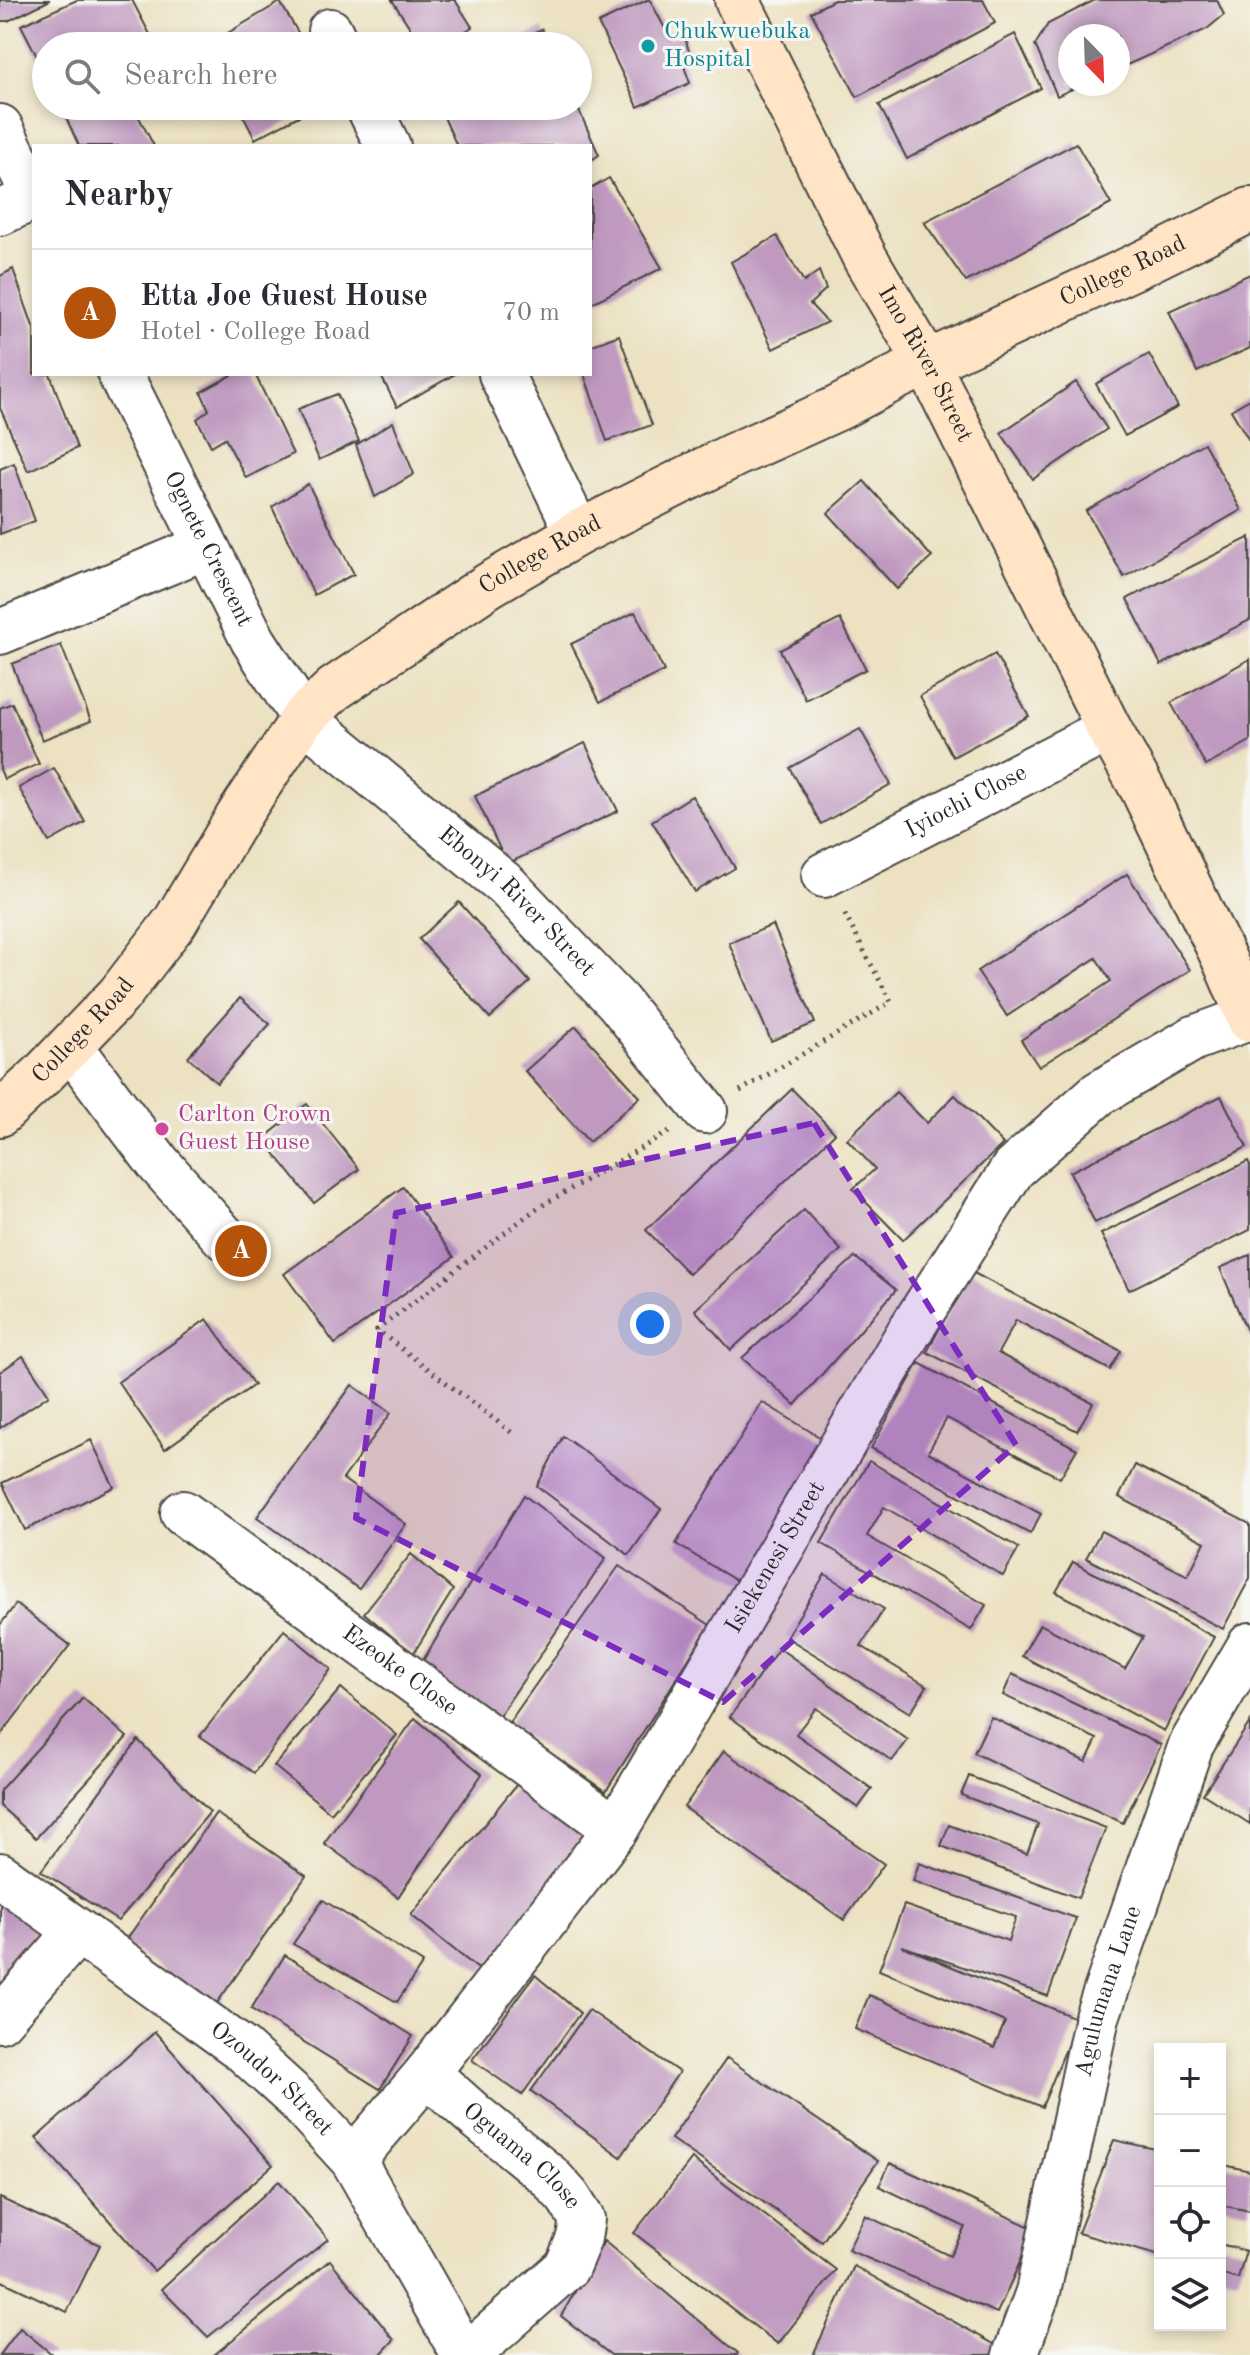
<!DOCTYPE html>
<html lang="en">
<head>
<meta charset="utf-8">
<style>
  body { margin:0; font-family:"Old Standard TT",serif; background:#f7f7f7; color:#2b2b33 }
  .controls { position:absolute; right:24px; bottom:24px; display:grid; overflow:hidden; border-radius:0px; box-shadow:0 4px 12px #0003 }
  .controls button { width:72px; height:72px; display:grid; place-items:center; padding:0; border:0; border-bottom:2px solid #e1e1e2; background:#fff; color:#2b2b33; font:40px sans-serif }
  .compass { position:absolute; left:1058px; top:24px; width:72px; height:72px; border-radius:50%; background:#fff; box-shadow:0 4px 12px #0003; rotate:157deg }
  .you { position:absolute; left:650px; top:1324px; width:28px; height:28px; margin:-20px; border:6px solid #fff; border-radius:50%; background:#1a73e8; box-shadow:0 0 0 12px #1a73e833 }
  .badge { display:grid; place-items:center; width:52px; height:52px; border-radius:50%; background:#b45309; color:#fff; font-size:26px; font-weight:700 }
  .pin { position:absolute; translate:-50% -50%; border:4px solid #fff; box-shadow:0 2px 8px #0006 }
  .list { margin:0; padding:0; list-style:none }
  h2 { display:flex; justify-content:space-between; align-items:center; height:104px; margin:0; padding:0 32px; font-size:34px }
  h2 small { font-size:26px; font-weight:400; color:#7c7c81 }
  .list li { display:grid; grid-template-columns:52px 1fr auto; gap:24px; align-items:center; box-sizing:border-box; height:128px; padding:0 32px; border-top:2px solid #e1e1e2 }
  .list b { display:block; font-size:30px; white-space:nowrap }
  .list p { margin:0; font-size:26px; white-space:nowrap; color:#7c7c81 }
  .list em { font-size:26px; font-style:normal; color:#7c7c81 }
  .icon { flex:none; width:44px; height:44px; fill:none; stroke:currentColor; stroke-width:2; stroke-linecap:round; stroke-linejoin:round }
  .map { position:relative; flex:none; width:1250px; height:2355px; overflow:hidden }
  .search { position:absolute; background:#fff; box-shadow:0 4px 12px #0003; left:32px; top:32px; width:560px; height:88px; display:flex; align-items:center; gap:20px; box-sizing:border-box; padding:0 28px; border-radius:44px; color:#7c7c81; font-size:30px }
  .panel { position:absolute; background:#fff; box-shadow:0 4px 12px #0003; left:32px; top:144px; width:560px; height:232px; border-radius:0px }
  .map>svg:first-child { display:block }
  .building { fill:#bf99bf }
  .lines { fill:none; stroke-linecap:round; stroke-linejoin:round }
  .street-casing { stroke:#484642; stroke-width:48 }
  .secondary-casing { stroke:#484642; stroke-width:48 }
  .path { stroke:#484642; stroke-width:5; stroke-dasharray:2 6; stroke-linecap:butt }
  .street { stroke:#fff; stroke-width:44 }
  .secondary { stroke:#ffe4c6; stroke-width:44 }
  .marked { fill:#7b2cbf; fill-opacity:0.2; stroke:#7b2cbf; stroke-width:6; stroke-dasharray:16 10; stroke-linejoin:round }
  .culture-dot { fill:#0f9aa8; stroke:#f6f6f2; stroke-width:3 }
  .hotel-dot { fill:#d1479c; stroke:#f6f6f2; stroke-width:3 }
  .labels { text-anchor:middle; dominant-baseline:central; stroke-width:6; stroke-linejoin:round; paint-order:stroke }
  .culture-label { font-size:24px; fill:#0d838f; stroke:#f6f6f2; text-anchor:start }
  .street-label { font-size:24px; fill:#2b2b2b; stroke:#f6f6f2 }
  .hotel-label { font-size:24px; fill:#b23c85; stroke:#f6f6f2; text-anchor:start }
</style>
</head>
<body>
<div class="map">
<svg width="1250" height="2355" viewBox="0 0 1250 2355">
  <rect width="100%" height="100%" fill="#f6f6f2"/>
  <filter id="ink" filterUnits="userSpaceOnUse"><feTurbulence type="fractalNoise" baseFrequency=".0125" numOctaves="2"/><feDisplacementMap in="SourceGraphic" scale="16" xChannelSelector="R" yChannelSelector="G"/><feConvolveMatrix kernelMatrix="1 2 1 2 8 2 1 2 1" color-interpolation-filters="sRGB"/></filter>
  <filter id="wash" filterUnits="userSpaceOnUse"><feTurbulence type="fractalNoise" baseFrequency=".006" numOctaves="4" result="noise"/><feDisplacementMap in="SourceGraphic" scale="32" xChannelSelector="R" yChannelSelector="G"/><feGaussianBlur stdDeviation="1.8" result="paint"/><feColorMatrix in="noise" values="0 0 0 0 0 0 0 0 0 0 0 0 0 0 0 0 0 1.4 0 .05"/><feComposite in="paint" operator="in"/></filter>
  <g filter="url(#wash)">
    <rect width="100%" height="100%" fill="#ece1c1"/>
    <g id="blocks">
      <g class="building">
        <polygon points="0,0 50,0 8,21 0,21"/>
        <polygon points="77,0 132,0 156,46 46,46 46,74 21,25"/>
        <polygon points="392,0 455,0 472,27 442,46 422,46"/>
        <polygon points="647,0 650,0 670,38 684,34 690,55 681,58 690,83 638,107 598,23"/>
        <polygon points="834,0 983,0 995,23 857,97 811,12"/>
        <polygon points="1095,0 1217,0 1224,15 1207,29 1118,69 1118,36 1070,36 1070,84 1083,84 1057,96 1035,45 1048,24"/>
        <polygon points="280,2 306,46 206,46"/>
        <polygon points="542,29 550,46 503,46"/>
        <polygon points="1015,34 1041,88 907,159 879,105"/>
        <polygon points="74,106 133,106 154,146 79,146 63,111"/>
        <polygon points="238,106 318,106 255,139"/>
        <polygon points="439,106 577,106 599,155 590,161 590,146 457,146"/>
        <polygon points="1076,143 1111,204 966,282 924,222"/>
        <polygon points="609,178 662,268 590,304 590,189"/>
        <polygon points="777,236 804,282 819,271 826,289 810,304 827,322 773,349 731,262"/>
        <polygon points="13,269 34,329 34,374 50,374 77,448 28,471 0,408 0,276"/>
        <polygon points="1250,274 1250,348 1197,372 1169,311"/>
        <polygon points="619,335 652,425 607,441 584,374 590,374 590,346"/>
        <polygon points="1149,354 1178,407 1125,436 1096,384"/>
        <polygon points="234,374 255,374 293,454 246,478 225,438 211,446 197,419 209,410 201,392"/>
        <polygon points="380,374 455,374 397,407"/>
        <polygon points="1076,382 1107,429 1033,479 1001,433"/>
        <polygon points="337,394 359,441 319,460 298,409"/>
        <polygon points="1250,399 1250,442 1231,410"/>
        <polygon points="393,422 414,474 375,497 356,445"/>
        <polygon points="1204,443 1241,510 1124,577 1086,511"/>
        <polygon points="14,463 35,521 0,534 0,469"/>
        <polygon points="864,481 932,557 897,589 828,513"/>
        <polygon points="308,484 354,574 314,595 272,507"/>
        <polygon points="1250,537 1250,620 1161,665 1127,599"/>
        <polygon points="635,612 664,671 600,702 571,644"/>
        <polygon points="840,619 866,669 806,700 780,650"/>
        <polygon points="61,645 91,721 42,740 12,664"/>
        <polygon points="995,654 1029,716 953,757 920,696"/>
        <polygon points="1250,659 1250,741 1206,766 1171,703"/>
        <polygon points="12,703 39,764 4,779 0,769 0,708"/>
        <polygon points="860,729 891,784 821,824 790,768"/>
        <polygon points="585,743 618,811 507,864 475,796"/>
        <polygon points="54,768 85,822 49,842 19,788"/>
        <polygon points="692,796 735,868 695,892 652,821"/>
        <polygon points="1127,874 1190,970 1039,1067 1021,1040 1111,981 1096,958 1007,1016 977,971"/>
        <polygon points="459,902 530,982 490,1018 419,939"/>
        <polygon points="773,925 815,1023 771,1041 729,943"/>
        <polygon points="240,998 270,1024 217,1083 188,1057"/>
        <polygon points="576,1026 640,1097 589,1142 525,1071"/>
        <polygon points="792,1089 835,1133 689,1274 646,1230"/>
        <polygon points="896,1092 927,1123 955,1095 1003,1144 903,1240 853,1189 875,1169 847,1139"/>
        <polygon points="1221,1096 1247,1147 1095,1223 1070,1172"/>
        <polygon points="307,1104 359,1169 314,1203 263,1139"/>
        <polygon points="1248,1161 1250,1165 1250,1230 1129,1290 1101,1234"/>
        <polygon points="403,1187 454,1257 335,1344 284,1274"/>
        <polygon points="804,1210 841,1250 731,1350 695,1310"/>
        <polygon points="1250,1255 1250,1338 1220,1268"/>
        <polygon points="855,1257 896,1290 795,1405 742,1358"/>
        <polygon points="970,1271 1121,1351 1110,1370 1016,1320 998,1353 1093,1403 1077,1431 927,1352"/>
        <polygon points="207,1319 254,1385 165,1449 118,1382"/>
        <polygon points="23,1356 49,1395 0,1428 0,1372"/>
        <polygon points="919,1363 1077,1449 1060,1478 947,1418 928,1452 1041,1514 1030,1534 871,1448"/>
        <polygon points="352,1385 391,1413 343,1479 406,1524 359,1589 257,1517"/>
        <polygon points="762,1402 831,1444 745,1586 676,1544"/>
        <polygon points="563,1436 661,1509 629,1555 537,1486"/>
        <polygon points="91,1440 114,1487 25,1530 2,1483"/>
        <polygon points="869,1461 1019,1548 1003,1576 884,1507 867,1536 986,1605 971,1630 821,1543"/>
        <polygon points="1135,1465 1250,1524 1250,1578 1223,1629 1086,1558 1101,1531 1188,1576 1205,1542 1119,1497"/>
        <polygon points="524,1495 606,1558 497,1719 419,1667"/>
        <polygon points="411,1554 453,1590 413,1654 364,1613"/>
        <polygon points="1073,1562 1214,1637 1164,1731 1022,1656 1040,1624 1125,1669 1143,1637 1056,1592"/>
        <polygon points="619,1566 710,1625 606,1791 508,1724"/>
        <polygon points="825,1574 884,1609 861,1646 927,1686 910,1713 786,1637"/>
        <polygon points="16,1604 70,1645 0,1736 0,1625"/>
        <polygon points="284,1630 331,1669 254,1773 200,1736"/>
        <polygon points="779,1648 908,1740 892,1761 816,1708 796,1734 872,1789 858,1808 730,1717"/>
        <polygon points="1012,1674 1161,1745 1123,1823 974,1753 991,1717 1086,1762 1097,1739 1003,1695"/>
        <polygon points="341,1688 397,1735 331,1813 274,1766"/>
        <polygon points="83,1698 127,1737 36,1838 0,1806 0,1790"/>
        <polygon points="415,1718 482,1774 398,1897 324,1843"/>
        <polygon points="1250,1722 1250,1824 1203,1794"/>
        <polygon points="138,1740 210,1812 118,1921 41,1871"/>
        <polygon points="724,1751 884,1864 844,1920 684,1807"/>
        <polygon points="969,1776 1106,1828 1078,1898 941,1846 949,1825 1027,1854 1038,1824 961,1795"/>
        <polygon points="522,1778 594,1835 482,1972 411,1915"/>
        <polygon points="216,1813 306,1876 215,2006 124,1943"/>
        <polygon points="919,1863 1076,1918 1048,1996 902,1946 1078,2019 1042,2107 855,2029 869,1995 994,2048 1005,2022 879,1970 904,1905 1008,1941 1016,1917 913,1881"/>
        <polygon points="0,1895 49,1934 0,1993"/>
        <polygon points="323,1900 423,1963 397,2002 293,1944"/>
        <polygon points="285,1955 413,2036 380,2089 251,2009"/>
        <polygon points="535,1975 580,2013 522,2095 472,2060"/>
        <polygon points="589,2010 679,2072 621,2157 531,2091"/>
        <polygon points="155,2032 273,2165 154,2271 36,2138"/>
        <polygon points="727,2058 878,2161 822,2242 671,2139"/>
        <polygon points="1114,2140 1160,2150 1160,2256 1078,2233"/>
        <polygon points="692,2159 836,2270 778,2344 634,2233"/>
        <polygon points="890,2163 1035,2229 997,2313 848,2250 865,2215 950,2256 965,2227 879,2186"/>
        <polygon points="1220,2164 1250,2171 1250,2211 1220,2205"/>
        <polygon points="279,2181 328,2239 208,2337 161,2289"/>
        <polygon points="0,2198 100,2245 67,2312 0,2280"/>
        <polygon points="604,2241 738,2353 737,2355 611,2355 561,2316"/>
        <polygon points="1220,2244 1246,2251 1238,2279 1220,2274"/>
        <polygon points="330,2260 394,2340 380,2355 214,2355"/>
        <polygon points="854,2266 999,2347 995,2355 813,2355"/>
        <polygon points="20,2328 53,2355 0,2355"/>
      </g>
    </g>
  </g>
  <g filter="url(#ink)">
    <use href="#blocks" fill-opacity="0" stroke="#484642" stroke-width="2"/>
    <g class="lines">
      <g class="street-casing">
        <g id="street">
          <polyline points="330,31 337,46"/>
          <polyline points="368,106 388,146"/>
          <polyline points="0,127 34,196"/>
          <polyline points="0,213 34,197"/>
          <path id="s1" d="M120 374 253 640 303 718 506 885 618 1002 705 1111"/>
          <polyline points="501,374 578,533"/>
          <polyline points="0,632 205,547"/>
          <path id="s2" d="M824 875 1109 729"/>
          <polyline points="71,1047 159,1164 224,1237"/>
          <path id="s3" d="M183 1513 616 1829"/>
          <path id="s4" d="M0 1875 242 2049 297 2099 353 2160 464 2355"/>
          <polyline points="0,2020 77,1932"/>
          <path id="s5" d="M427 2073 473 2114 549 2176 568 2197 582 2219 579 2238 567 2267 468 2355"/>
          <path id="s6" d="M353 2160 427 2073 616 1829 908 1334 1013 1169 1098 1094 1194 1038 1249 1018"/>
          <path id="s7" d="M1015 2355 1038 2292 1097 2017 1191 1745 1250 1645"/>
        </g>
      </g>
      <g class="secondary-casing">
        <g id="secondary">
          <path id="s8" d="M737 0 865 258 927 363 1109 729 1143 790 1225 961 1250 1020"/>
          <path id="s9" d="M0 1114 42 1075 119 995 175 922 239 815 303 718 334 689 489 585 578 533 734 455 838 408 897 377 1145 262 1250 210"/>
        </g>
      </g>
      <g class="path">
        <polyline points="740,1091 891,1002 843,911"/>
        <polyline points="511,1432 377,1330 536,1209 669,1132"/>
      </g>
      <use href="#street" class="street"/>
      <use href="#secondary" class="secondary"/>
    </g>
  </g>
  <path class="marked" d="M814 1123 1016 1445 723 1702 356 1518 396 1213Z"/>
  <circle class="culture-dot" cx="648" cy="46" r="8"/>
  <circle class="hotel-dot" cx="162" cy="1129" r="8"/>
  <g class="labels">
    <g class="culture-label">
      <text x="664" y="32">Chukwuebuka<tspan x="664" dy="28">Hospital</tspan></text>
    </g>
    <g class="street-label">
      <text stroke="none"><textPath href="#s9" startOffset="1438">College Road</textPath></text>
      <text stroke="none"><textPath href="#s8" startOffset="410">Imo River Street</textPath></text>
      <text stroke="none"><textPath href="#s1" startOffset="196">Ognete Crescent</textPath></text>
      <text stroke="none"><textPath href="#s9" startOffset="790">College Road</textPath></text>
      <text stroke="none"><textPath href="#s2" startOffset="160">Iyiochi Close</textPath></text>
      <text stroke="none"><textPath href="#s1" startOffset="672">Ebonyi River Street</textPath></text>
      <text stroke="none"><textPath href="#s9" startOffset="118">College Road</textPath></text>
      <text stroke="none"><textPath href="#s6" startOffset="738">Isiekenesi Street</textPath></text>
      <text stroke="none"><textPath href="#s3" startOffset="268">Ezeoke Close</textPath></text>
      <text stroke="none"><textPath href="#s7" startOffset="376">Agulumana Lane</textPath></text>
      <text stroke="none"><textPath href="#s4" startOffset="340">Ozoudor Street</textPath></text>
      <text stroke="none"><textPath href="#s5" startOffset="126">Oguama Close</textPath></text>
    </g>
    <g class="hotel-label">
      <text x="178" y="1115">Carlton Crown<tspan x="178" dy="28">Guest House</tspan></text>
    </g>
  </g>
</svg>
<div class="controls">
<button>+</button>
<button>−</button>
<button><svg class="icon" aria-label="locate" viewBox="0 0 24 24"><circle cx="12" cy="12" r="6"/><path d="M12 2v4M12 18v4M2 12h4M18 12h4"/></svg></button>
<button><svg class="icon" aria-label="layers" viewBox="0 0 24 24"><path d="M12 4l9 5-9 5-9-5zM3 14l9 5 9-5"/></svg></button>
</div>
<svg class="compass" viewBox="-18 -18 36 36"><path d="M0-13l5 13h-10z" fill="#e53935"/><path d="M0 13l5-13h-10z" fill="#7c7c81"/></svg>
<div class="you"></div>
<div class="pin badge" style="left:241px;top:1251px">A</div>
<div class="search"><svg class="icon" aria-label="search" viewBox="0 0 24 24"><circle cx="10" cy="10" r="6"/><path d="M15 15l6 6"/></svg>Search here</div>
<section class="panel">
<h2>Nearby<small></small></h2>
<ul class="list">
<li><span class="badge">A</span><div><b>Etta Joe Guest House</b><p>Hotel · College Road</p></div><em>70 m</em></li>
</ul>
</section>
</div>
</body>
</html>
